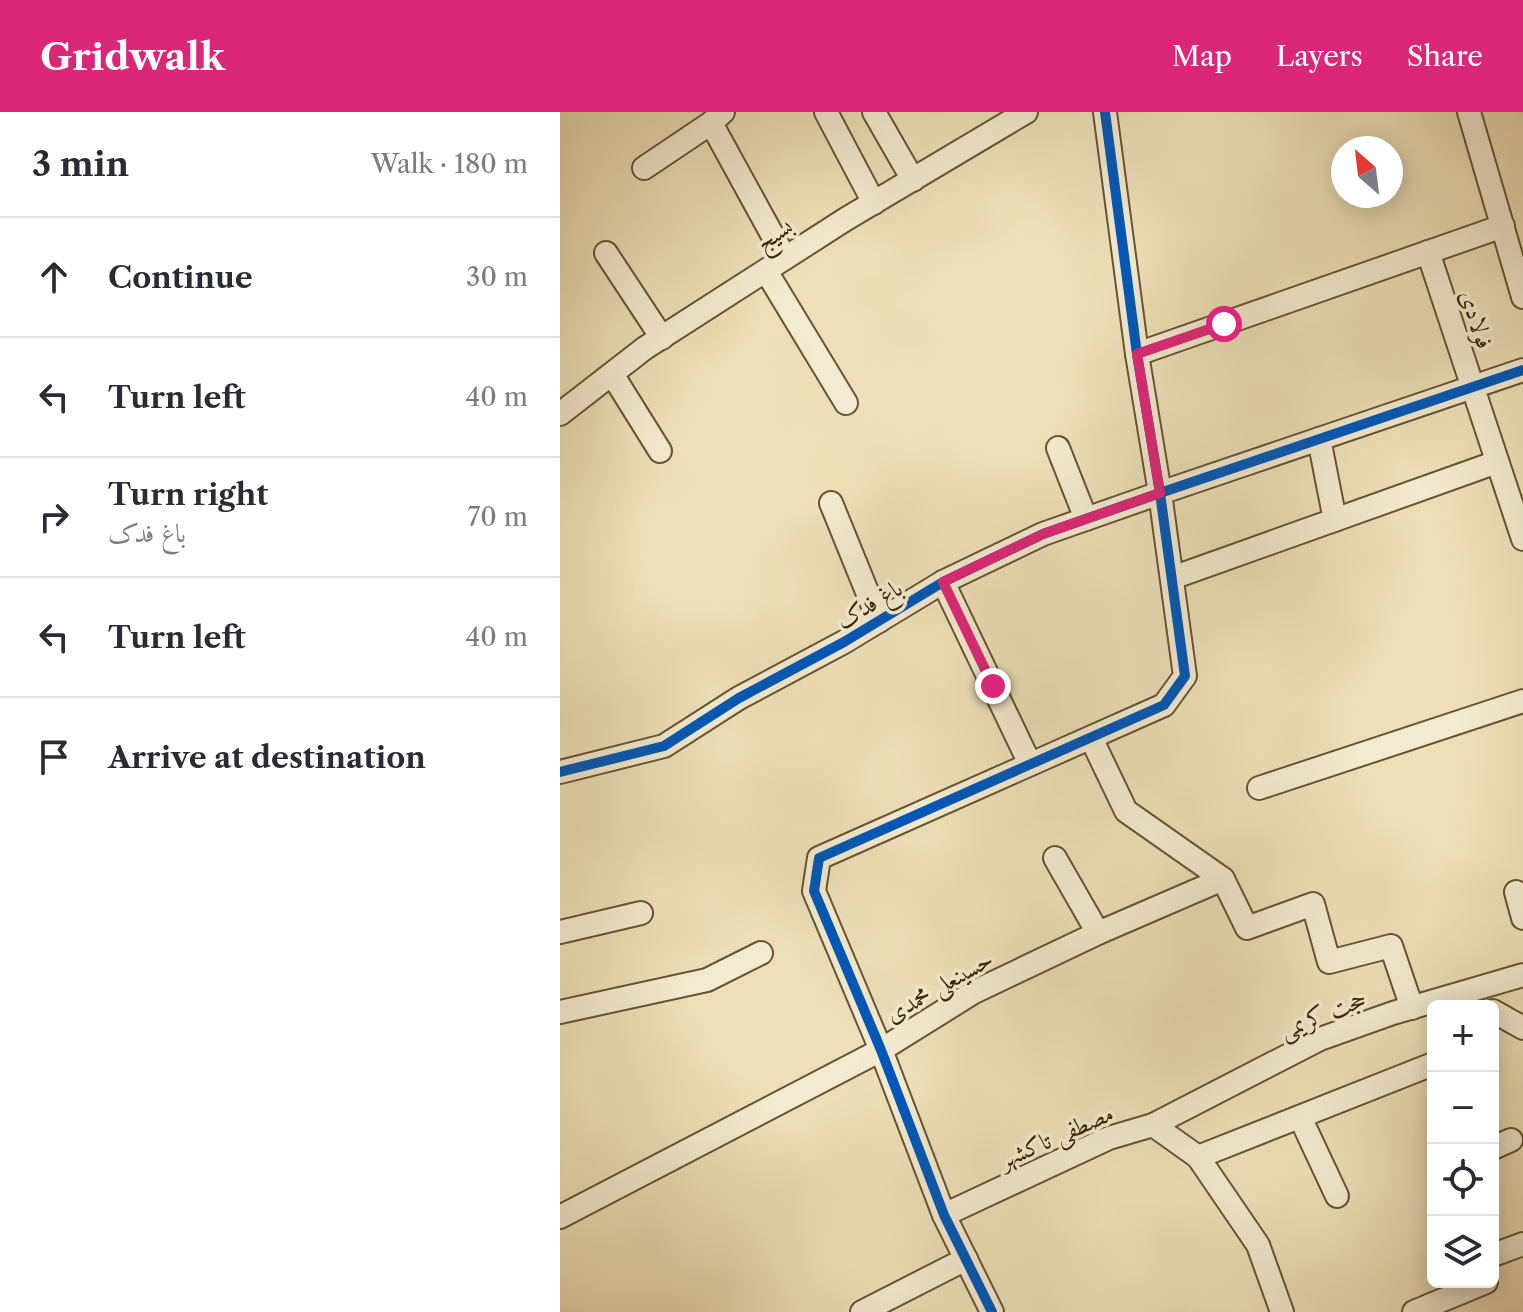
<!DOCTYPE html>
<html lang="en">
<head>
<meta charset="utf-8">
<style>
  body { margin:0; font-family:"Libre Caslon Text",Amiri,serif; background:#f7f7f7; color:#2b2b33 }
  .controls { position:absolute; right:24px; bottom:24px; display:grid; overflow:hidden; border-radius:12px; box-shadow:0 4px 20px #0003 }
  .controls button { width:72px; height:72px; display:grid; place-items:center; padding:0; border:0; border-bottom:2px solid #e1e1e2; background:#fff; color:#2b2b33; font:40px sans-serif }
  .compass { position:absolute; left:771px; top:24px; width:72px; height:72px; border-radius:50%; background:#fff; box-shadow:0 4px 20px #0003; rotate:332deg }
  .stop { position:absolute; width:24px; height:24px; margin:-18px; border:6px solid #db2777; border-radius:50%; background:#fff }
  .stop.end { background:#db2777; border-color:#fff; box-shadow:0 2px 8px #0008 }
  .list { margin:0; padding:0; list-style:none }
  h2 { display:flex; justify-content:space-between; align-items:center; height:104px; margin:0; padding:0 32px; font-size:34px }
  h2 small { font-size:26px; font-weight:400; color:#7c7c81 }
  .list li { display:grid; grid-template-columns:52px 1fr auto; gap:24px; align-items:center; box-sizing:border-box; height:120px; padding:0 32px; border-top:2px solid #e1e1e2 }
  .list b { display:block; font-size:30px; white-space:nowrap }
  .list p { margin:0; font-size:26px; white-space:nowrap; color:#7c7c81 }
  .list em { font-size:26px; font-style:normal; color:#7c7c81 }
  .icon { flex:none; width:44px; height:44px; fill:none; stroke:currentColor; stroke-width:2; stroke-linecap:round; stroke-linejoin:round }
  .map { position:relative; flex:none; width:963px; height:1200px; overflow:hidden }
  header { display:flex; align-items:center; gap:48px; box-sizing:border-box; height:112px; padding:0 40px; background:#db2777; color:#fff }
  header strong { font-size:38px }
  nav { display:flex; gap:44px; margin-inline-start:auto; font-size:28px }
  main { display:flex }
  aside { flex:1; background:#fff }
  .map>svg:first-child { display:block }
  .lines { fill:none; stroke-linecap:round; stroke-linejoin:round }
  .minor-casing { stroke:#685430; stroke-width:26 }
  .minor { stroke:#f3ebd1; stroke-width:22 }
  .cycleway-casing { stroke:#f3ebd1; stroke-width:15 }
  .cycleway { stroke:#0057b8; stroke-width:10 }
  .route { stroke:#db2777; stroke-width:10 }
  .labels { text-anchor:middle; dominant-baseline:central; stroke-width:7; stroke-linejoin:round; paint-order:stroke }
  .street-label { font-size:24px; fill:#3b2502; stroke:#f3ebd1 }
</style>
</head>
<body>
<header>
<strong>Gridwalk</strong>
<nav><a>Map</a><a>Layers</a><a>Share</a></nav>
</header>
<main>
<aside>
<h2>3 min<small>Walk · 180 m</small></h2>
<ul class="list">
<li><svg class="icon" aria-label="ahead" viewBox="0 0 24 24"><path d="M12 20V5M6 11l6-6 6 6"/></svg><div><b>Continue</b></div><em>30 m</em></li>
<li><svg class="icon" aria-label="left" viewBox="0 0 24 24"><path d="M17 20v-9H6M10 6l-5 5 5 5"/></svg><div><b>Turn left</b></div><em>40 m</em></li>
<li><svg class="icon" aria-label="right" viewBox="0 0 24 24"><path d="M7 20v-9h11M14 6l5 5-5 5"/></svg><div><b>Turn right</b><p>باغ فدک</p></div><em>70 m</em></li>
<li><svg class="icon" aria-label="left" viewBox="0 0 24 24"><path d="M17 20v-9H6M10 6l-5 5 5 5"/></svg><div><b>Turn left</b></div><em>40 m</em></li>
<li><svg class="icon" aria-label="arrive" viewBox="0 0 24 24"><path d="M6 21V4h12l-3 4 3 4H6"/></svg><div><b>Arrive at destination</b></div></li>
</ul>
</aside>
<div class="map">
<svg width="963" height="1200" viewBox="0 0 963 1200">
  <rect width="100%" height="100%" fill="#ede0b8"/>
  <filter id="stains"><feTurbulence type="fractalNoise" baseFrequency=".0025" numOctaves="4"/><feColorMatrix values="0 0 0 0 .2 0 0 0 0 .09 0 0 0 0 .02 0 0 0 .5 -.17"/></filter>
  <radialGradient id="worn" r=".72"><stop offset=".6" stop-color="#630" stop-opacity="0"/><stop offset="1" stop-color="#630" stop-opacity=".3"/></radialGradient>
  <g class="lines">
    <g class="minor-casing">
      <g id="minor">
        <polyline points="266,0 314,91"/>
        <polyline points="314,0 353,68"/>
        <polyline points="909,0 963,185"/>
        <polyline points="151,11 225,146"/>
        <polyline points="84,56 151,11 163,0"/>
        <polyline points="868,140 963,427"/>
        <polyline points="46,141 102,226"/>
        <polyline points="206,159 286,291"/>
        <polyline points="577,242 943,114"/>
        <polyline points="52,262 100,339"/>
        <polyline points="0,302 85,236 286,107 466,0"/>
        <polyline points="759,327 775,408"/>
        <polyline points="498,336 526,407"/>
        <polyline points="271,391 319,509"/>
        <polyline points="612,466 937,350"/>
        <polyline points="383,470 470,652"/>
        <polyline points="531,626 566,699 663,767 687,816 753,792 769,850 831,834 852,896"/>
        <polyline points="0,660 104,634 179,586 284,530 383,470 483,422 600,381 963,258"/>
        <polyline points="699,676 963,589"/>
        <polyline points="495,746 538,821"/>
        <polyline points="956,780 963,806"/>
        <polyline points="0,820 81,801"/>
        <polyline points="933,899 963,916"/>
        <polyline points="0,900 147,868 201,841"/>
        <polyline points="740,1005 777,1084"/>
        <polyline points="593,1013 760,927 833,901 963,863"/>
        <polyline points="933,1036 951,1028"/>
        <polyline points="638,1045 873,952"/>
        <polyline points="384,1103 549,1026 593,1013 638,1045 698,1133 722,1200"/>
        <polyline points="0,1105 321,938 414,880 538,821 663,767"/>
        <polyline points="933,1143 963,1132"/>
        <polyline points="302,1200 406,1147"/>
        <polyline points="432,1200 384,1103 321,938 254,779 259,746 604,593 625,564 600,381 577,242 545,0"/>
        <polyline points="854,1200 926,1170"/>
      </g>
    </g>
    <use href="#minor" class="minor"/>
    <g class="cycleway-casing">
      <g id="cycleway">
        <polyline points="0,660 104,634 179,586 284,530 383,470 483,422 600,381 963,258"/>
        <polyline points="432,1200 384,1103 321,938 254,779 259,746 604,593 625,564 600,381 577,242 545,0"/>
      </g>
    </g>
    <use href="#cycleway" class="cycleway"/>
  </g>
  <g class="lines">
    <polyline class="route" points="433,574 383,470 483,422 600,381 577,242 664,212"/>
  </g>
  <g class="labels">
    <g class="street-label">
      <text transform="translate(214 122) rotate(-33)">بسیج</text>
      <text transform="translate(917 207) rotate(72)">فولادی</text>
      <text transform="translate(309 492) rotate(-31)">باغ فدک</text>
      <text transform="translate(379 874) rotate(-30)">حسینعلی محمدی</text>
      <text transform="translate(763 902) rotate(-22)">حجت کریمی</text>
      <text transform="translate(496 1024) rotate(-24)">مصطفی تاکشهر</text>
    </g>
  </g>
  <rect width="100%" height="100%" filter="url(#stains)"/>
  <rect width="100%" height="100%" fill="url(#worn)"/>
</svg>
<div class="controls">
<button>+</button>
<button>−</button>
<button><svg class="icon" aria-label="locate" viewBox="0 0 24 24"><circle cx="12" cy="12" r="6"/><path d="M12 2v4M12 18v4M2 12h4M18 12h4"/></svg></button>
<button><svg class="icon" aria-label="layers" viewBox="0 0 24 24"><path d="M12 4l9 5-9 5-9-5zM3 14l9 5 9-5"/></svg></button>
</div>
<svg class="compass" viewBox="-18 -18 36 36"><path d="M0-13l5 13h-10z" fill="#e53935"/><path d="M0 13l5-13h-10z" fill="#7c7c81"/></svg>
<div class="stop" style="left:664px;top:212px"></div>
<div class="stop end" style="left:433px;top:574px"></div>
</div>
</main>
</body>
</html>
